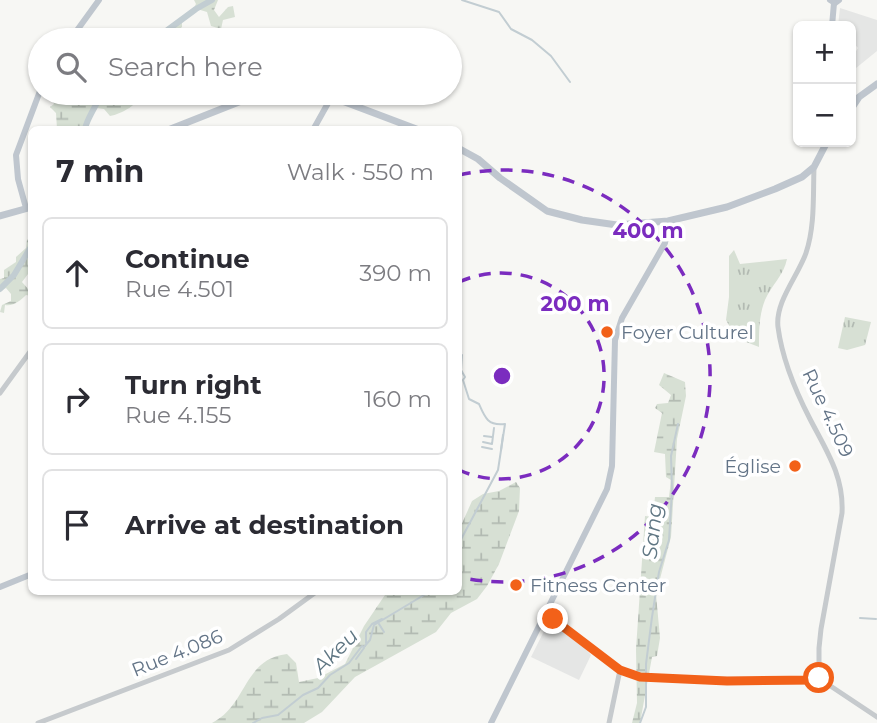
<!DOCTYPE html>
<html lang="en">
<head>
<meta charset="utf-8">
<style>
  body { margin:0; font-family:Montserrat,sans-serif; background:#f7f7f7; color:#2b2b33 }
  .controls { position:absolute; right:21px; top:21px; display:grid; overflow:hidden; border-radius:10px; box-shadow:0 2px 5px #0004 }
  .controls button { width:63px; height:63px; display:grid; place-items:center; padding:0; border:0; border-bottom:2px solid #e1e1e2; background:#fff; color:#2b2b33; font:35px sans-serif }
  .stop { position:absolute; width:21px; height:21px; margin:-16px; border:5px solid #f26119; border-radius:50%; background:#fff }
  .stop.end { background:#f26119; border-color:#fff; box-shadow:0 2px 7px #0008 }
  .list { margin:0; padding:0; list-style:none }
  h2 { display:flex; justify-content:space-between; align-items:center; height:91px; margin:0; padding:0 28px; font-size:30px }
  h2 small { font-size:23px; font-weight:400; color:#7c7c81 }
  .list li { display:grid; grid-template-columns:46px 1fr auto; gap:21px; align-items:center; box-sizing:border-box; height:112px; margin:0 14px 14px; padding:0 14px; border:2px solid #e1e1e2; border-radius:10px }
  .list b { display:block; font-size:26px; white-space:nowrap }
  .list p { margin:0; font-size:23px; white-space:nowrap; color:#7c7c81 }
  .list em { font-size:23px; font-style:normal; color:#7c7c81 }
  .icon { flex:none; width:38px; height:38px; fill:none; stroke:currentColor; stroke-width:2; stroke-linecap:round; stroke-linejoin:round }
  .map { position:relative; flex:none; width:877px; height:723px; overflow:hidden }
  .search { position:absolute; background:#fff; box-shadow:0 2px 5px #0004; left:28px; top:28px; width:434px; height:77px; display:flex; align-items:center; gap:18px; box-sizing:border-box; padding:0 24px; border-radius:38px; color:#7c7c81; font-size:26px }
  .panel { position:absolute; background:#fff; box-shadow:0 2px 5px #0004; left:28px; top:126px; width:434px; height:469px; border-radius:10px }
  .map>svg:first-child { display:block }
  .built { fill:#e5e6e5 }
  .grass { fill:url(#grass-tufts) }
  .wetland { fill:url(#wetland-marsh) }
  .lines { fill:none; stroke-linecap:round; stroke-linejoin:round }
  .stream { stroke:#c2cdd2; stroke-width:2 }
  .river { stroke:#c2cdd2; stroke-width:6 }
  .tertiary { stroke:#c6cacd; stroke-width:5 }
  .secondary { stroke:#bfc6ce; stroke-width:6 }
  .primary { stroke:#bfc6ce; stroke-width:7 }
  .route { stroke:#f26119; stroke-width:9 }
  .ring { fill:none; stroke:#7b2cbf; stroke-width:3.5; stroke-dasharray:12 9 }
  .poi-dot { fill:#f26119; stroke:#fff; stroke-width:2.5 }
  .labels { text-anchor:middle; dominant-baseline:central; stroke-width:7; stroke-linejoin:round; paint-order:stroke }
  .poi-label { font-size:19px; fill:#637487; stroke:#fff; text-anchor:start }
  .street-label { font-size:19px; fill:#637487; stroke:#fff }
  .water-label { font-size:21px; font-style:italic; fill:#5f7683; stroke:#fff }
  .centre { fill:#7b2cbf; stroke:#fff; stroke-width:3.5 }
  .ring-label { font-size:21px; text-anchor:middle; font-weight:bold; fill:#7b2cbf; stroke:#fff; stroke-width:7; stroke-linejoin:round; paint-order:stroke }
</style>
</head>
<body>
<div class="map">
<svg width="877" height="723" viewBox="0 0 877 723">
  <defs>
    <pattern id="grass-tufts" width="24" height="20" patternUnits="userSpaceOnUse" patternTransform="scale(1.75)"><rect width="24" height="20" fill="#d7e0d4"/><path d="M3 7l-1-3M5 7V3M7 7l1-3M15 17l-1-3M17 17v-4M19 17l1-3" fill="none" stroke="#b2bab2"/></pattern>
    <pattern id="wetland-marsh" width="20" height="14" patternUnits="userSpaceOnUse" patternTransform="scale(1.75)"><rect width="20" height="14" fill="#d7e0d4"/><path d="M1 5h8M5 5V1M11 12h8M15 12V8" fill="none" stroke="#b2bab2"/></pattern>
  </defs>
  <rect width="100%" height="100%" fill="#f7f7f4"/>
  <g class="built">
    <polygon points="840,8 877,20 877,51 856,68 854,65 851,67 851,59 858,48 851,40 851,26 838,26"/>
    <polygon points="549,621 581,644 591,655 579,680 531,657"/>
  </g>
  <g class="grass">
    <path d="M734 250 740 264 787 259C784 275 771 286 765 300 759 315 759 331 759 347L736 338 726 320 729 297V256Z"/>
    <polygon points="845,317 871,322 865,345 847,350 838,348"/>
  </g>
  <g class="wetland">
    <polygon points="194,0 218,0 214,10 219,17 228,7 233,6 235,17 223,20 221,29 211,26 207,12 197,9 182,21 182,27 166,40 149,40 193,9 196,4"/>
    <path d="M52 93H142C139 104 122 114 110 116L104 109 97 108 87 122 91 130 57 129 56 113 50 107 54 104 51 97Z"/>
    <path d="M31 236 29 261 31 270 22 282 29 290 31 288V296L26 295C21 300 13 307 5 305L4 313 0 312 2 305 11 301V294L6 288 0 291V279L4 278V270L16 262V257L26 248 27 240Z"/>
    <polygon points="664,373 685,382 686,396 677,439 671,537 656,594 660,638 657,656 652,657 640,723 632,723 637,703 636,649 645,516 653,517 655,497 669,497 671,480 666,477 665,454 654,452 662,413 655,408 657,404 668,403 671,395 659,385"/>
    <path d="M516 482 520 488 519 511 499 564 487 586 477 599 451 613 436 632 355 677 322 712 304 723H212C248 704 243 659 287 654L296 663 299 682 318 678 345 664 364 626 387 592H458L459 530 472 501 483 494 499 491Z"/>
  </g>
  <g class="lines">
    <g class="stream">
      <polyline points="462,0 499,12 511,29 532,40 551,56 570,82"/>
      <polyline points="484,436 492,437"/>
      <polyline points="483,442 492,444 494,428"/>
      <polyline points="482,447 492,449"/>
      <polyline points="501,450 503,435"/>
      <path d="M458 545 498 470 505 424C488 426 485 418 479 404L469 399 463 380 465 377 461 370 462 355"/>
      <polyline points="860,618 876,619"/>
      <polyline points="379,624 384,632"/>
      <polyline points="366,643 366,632 372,624 382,619"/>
      <polyline points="356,659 364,648"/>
      <polyline points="253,723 262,718 278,715 303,695 318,688 330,675 349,663 362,646 364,647 370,640 374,625 429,592"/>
      <polyline points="640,723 646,707 646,664 652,617 659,572 669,540 672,490 671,456 678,424"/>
    </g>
    <g class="river">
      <polyline points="154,40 196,9 212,0"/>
      <path d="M85 130C85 121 98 103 102 93"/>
      <polyline points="0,289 14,275 32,245"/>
    </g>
    <g class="tertiary">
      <path d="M814 168C813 196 815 226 806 253 798 276 775 302 778 327 782 358 796 392 810 419 826 450 844 476 842 513L821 629 819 648V678"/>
      <polyline points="0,393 32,349"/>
      <polyline points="545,613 620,670 634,676 683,679 817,680"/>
      <polyline points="823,681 820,678 817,680 821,684 823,681 877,717"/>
      <polyline points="38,723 229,650 279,619 316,592"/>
      <polyline points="609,723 620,670"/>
    </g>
    <g class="secondary">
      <polyline points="830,0 835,3 839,0"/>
      <polyline points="832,26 834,3"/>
      <polyline points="70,40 99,0"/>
      <polyline points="313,130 332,96"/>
      <polyline points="26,208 18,179 16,155 40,91"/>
      <polyline points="0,587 32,574"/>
      <polyline points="491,723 607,489 612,466 615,340 622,318 665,243 668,221"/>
    </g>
    <g class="primary">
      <polyline points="321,93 419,130"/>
      <polyline points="851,109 859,97 877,84"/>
      <polyline points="168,130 262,93"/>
      <polyline points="458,148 478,159 500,178 547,211 582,220 617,225 668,221 727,207 775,189 802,177 814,167 827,142"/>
      <polyline points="0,216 32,207"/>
    </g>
  </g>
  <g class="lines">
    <polyline class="route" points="553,619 620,670 640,677 727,681 817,680 819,678"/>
  </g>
  <g class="ring">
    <path d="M459 282A103 103 0 1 1 459 470"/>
    <path d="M459 175A206 206 0 1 1 459 577"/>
  </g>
  <g class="poi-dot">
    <circle cx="607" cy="332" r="7"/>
    <circle cx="795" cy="466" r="7"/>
    <circle cx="516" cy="585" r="7"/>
  </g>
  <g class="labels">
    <g class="poi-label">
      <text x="621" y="332">Foyer Culturel</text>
      <text x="781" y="466" text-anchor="end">Église</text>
      <text x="530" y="585">Fitness Center</text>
    </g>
    <g class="street-label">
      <text transform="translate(828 413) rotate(65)">Rue 4.509</text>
      <text transform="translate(177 653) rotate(-22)">Rue 4.086</text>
    </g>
    <g class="water-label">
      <text transform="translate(652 531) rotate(-84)">Sang</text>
      <text transform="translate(335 651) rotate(-45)">Akeu</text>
    </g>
  </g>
  <circle cx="502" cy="376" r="10" class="centre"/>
  <g class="ring-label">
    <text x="648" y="238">400 m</text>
    <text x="575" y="311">200 m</text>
  </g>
</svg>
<div class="controls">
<button>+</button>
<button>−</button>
</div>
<div class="stop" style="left:819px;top:678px"></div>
<div class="stop end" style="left:553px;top:619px"></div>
<div class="search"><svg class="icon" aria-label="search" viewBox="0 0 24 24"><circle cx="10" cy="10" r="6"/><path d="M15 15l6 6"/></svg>Search here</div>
<section class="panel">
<h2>7 min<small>Walk · 550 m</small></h2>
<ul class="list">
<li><svg class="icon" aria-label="ahead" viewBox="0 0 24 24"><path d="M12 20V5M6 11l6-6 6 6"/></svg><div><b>Continue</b><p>Rue 4.501</p></div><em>390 m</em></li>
<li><svg class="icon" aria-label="right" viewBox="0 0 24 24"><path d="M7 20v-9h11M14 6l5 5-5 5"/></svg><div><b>Turn right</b><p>Rue 4.155</p></div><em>160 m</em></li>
<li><svg class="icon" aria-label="arrive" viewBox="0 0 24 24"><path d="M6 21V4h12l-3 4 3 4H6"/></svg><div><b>Arrive at destination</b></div></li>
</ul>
</section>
</div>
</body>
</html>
